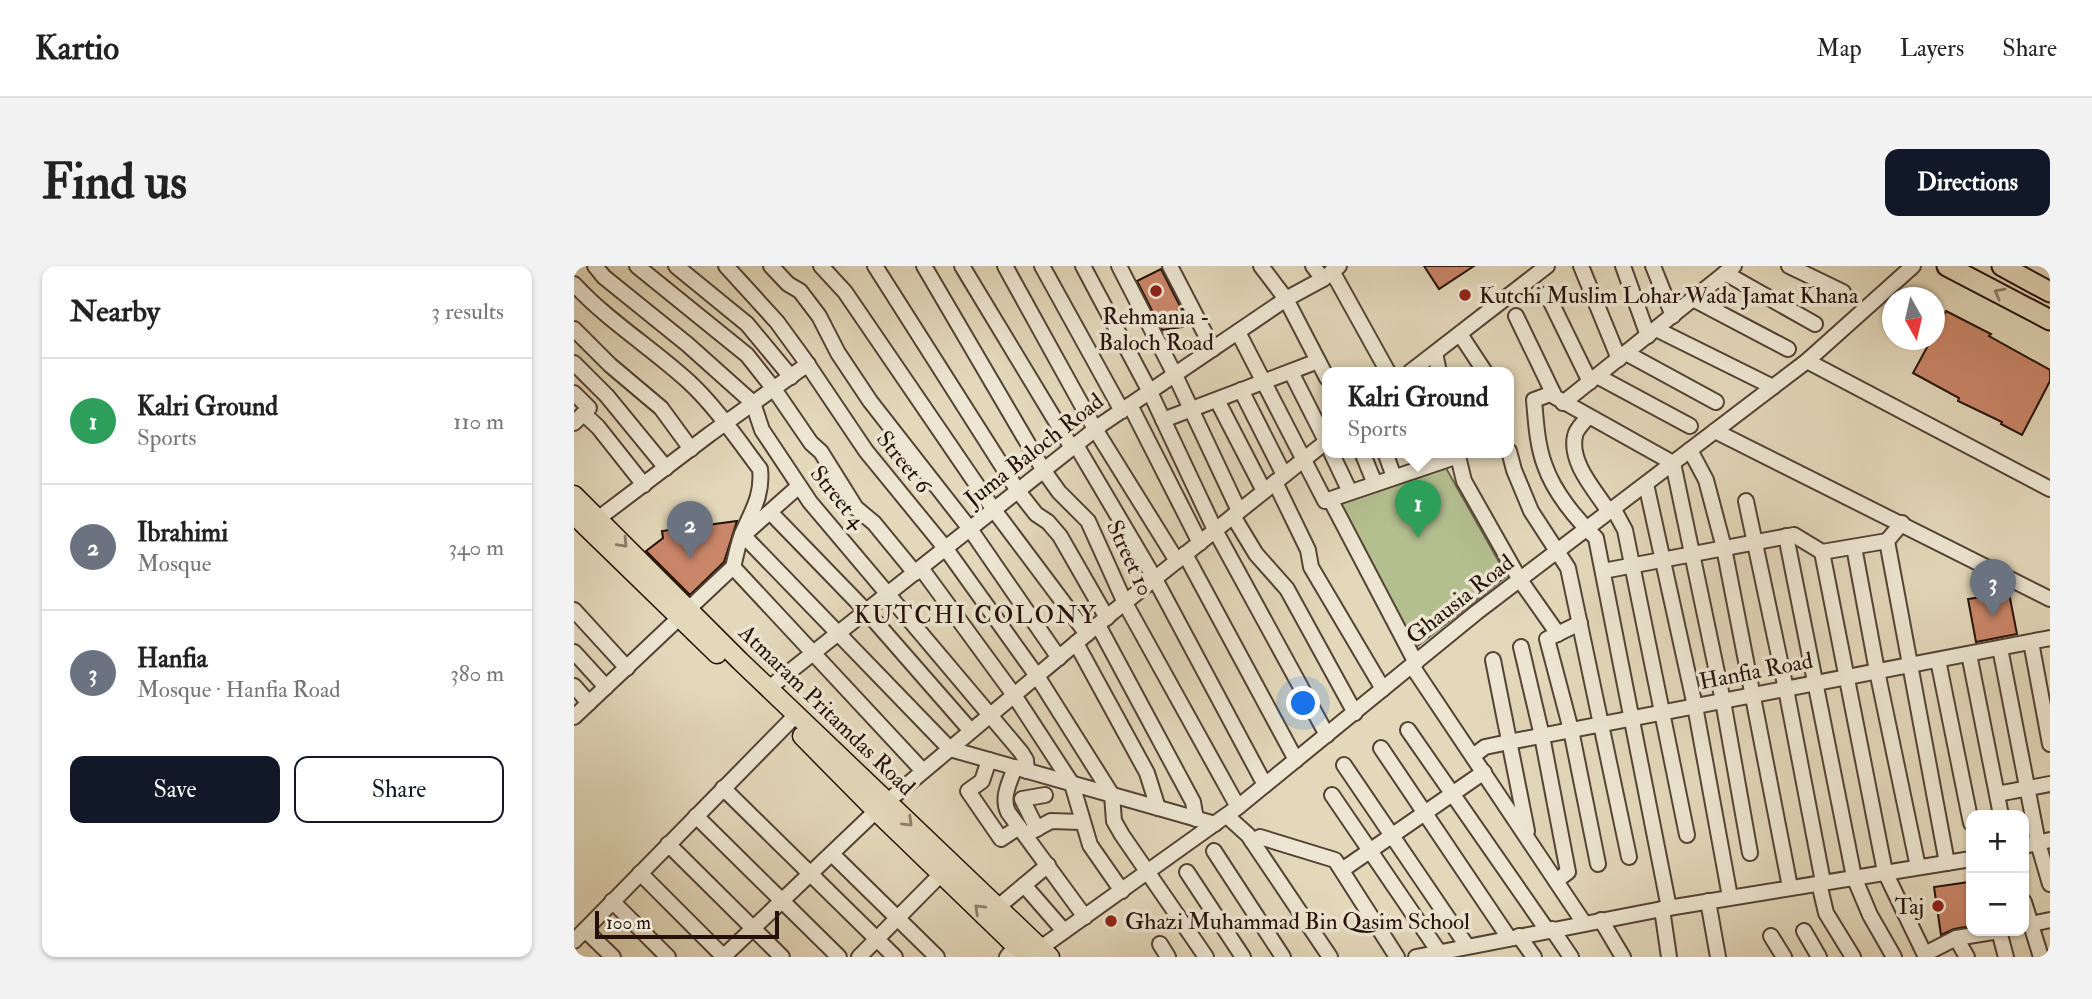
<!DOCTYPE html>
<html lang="en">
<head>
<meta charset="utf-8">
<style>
  body { margin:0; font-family:"IM FELL Double Pica",serif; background:#f2f2f2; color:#222 }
  .controls { position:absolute; right:21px; bottom:21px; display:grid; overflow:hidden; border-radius:14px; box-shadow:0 2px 5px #0004 }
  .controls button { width:63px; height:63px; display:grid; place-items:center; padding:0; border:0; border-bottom:2px solid #e0e0e0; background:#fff; color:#222; font:35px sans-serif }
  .compass { position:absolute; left:1308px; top:21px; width:63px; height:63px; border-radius:50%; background:#fff; box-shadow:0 2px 5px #0004; rotate:172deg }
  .scale { position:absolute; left:21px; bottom:18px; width:184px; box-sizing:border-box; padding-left:7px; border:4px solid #251109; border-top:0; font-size:19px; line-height:24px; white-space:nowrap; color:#251109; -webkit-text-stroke:5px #ede6d2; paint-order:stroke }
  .you { position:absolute; left:730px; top:438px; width:24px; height:24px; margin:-18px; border:5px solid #fff; border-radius:50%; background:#1a73e8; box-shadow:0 0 0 10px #1a73e833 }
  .badge { display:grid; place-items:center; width:46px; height:46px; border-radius:50%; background:#111827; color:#fff; font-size:23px; font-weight:700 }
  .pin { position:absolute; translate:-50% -58px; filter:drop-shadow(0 2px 4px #0008) }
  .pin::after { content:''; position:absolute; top:37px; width:24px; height:21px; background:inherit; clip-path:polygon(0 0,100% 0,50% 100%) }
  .popup { position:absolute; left:748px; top:101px; width:192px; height:91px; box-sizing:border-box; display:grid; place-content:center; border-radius:14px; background:#fff; filter:drop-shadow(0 2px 5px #0005); font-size:23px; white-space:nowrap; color:#767676 }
  .popup b { font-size:26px; color:#222 }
  .popup::after { content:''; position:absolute; left:50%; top:100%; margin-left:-14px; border:14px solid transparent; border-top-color:#fff }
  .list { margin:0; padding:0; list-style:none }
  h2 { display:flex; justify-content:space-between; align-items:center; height:91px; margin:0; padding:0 28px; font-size:30px }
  h2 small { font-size:23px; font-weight:400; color:#767676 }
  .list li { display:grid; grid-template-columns:46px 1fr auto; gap:21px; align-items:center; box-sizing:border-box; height:126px; padding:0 28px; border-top:2px solid #e0e0e0 }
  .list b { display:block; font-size:26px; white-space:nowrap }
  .list p { margin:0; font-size:23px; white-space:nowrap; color:#767676 }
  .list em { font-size:23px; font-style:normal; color:#767676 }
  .actions { display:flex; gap:14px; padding:21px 28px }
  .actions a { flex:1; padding:16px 0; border:2px solid #111827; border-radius:14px; text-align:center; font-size:24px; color:#111827 }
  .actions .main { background:#111827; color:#fff }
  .map { position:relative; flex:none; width:1476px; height:691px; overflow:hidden; border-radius:14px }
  header { display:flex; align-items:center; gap:42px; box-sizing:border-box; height:98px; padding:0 35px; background:#fff; border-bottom:2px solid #e0e0e0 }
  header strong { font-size:33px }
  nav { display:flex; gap:38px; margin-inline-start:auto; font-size:24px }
  .intro { display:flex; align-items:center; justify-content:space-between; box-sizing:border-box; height:168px; padding:0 42px }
  h1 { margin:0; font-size:49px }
  .button { padding:18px 32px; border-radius:14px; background:#111827; color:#fff; font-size:24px; font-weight:700 }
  main { display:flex; gap:42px; padding:0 42px }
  aside { flex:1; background:#fff; border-radius:14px; box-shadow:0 2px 5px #0004 }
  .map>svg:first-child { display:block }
  .green { fill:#b4bf90; stroke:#6c684c; stroke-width:2 }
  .building { fill:#ca8669; stroke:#251109; stroke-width:2 }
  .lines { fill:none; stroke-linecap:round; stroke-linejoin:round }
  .minor-casing { stroke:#544335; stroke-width:18 }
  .major-casing { stroke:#251109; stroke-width:21 }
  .highway-casing { stroke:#251109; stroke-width:23 }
  .minor { stroke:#ede6d2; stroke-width:14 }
  .major { stroke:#e3d8ba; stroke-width:18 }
  .highway { stroke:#e3d8ba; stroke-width:19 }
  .oneway { stroke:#8e7e6a }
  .poi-dot { fill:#8f2418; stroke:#ede6d2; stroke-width:2.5 }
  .labels { text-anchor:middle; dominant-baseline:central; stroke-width:7; stroke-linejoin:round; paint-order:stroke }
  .poi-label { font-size:23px; fill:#251109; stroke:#ede6d2; text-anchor:start }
  .street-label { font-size:23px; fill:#251109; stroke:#ede6d2 }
  .neighbourhood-label { font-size:24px; letter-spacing:2px; fill:#251109; stroke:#ede6d2 }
</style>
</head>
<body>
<header>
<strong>Kartio</strong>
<nav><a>Map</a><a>Layers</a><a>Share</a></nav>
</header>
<div class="intro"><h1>Find us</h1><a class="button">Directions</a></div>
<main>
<aside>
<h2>Nearby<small>3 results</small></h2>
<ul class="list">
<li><span class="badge" style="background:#2e9e5b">1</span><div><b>Kalri Ground</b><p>Sports</p></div><em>110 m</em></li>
<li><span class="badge" style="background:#6b7280">2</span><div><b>Ibrahimi</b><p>Mosque</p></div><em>340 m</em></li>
<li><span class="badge" style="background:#6b7280">3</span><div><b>Hanfia</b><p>Mosque · Hanfia Road</p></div><em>380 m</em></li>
</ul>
<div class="actions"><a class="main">Save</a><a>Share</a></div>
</aside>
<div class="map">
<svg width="1476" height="691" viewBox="0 0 1476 691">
  <rect width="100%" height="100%" fill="#e3d8ba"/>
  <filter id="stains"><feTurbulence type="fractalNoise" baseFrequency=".00286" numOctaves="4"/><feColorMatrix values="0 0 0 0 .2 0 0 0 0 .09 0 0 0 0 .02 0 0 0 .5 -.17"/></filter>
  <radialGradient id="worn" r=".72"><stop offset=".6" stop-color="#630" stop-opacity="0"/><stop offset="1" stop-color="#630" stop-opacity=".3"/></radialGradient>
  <polygon class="green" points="868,195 933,310 836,386 756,233"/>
  <g class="building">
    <polygon points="850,0 900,0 865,23"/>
    <polygon points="587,3 606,40 609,61 588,64 563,15"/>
    <polygon points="1372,45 1417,68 1415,70 1476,104 1476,115 1448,169 1427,158 1428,156 1384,135 1385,132 1339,107 1357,74 1361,74 1361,66"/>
    <polygon points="163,255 150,296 116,329 72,285 89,272 88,265"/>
    <polygon points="1435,327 1443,368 1402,376 1394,333"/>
    <polygon points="1395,616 1397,660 1380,663 1367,669 1360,621"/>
  </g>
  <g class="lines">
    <g class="minor-casing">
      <g id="minor">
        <polyline points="21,0 30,11 113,78 179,137 188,164 236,236 447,486 452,494 453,505"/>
        <polyline points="63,0 173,89 200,123 237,177 247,186 282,242 300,257 341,307"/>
        <polyline points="102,0 173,58 217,111"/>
        <polyline points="152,0 203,56 230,93 292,185 372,283 463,410 538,529 540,555 548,569 632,691"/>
        <polyline points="197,0 214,18 226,25 245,50 264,87 296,135 396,263 485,392"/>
        <polyline points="247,0 271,26 420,244 513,368"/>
        <polyline points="301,0 444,225 462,248 474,256 486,270 533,352"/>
        <polyline points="350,0 470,205 485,226 514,255 551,337 664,541"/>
        <polyline points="388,0 498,182"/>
        <polyline points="431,0 521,163 603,295"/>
        <polyline points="468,0 548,145"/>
        <polyline points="509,0 576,126 641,264 753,469"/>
        <polyline points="545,0 601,109 665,245"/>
        <polyline points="596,0 639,83"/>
        <polyline points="687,0 712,33 753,112"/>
        <polyline points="739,0 749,13"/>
        <polyline points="1007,0 1045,93"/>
        <polyline points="1049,0 1074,70"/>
        <polyline points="1079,0 1099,50"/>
        <polyline points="1215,0 1269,26"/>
        <polyline points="758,5 814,106"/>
        <polyline points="1151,7 1241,58"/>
        <path d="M0 18C34 55 78 82 115 116 142 141 164 174 186 203 189 229 178 245 168 268 164 278 162 290 159 301L0 451"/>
        <polyline points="973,28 1016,116"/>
        <polyline points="1119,33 1214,83"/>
        <polyline points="942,50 981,131 1099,197 1149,435 1176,587"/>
        <polyline points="0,63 36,99 87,142 117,183"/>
        <polyline points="1082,63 1199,121"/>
        <polyline points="664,66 751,235 884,190"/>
        <polyline points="886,68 911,106"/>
        <polyline points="861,87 865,106"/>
        <polyline points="1052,87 1142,136"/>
        <polyline points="1233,95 1476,223"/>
        <polyline points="0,97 33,130 92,202"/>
        <polyline points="717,106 753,177"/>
        <polyline points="836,106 973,0"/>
        <polyline points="1023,110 1116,160"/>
        <polyline points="667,124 710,209"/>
        <polyline points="0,127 15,142 0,157"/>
        <path d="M979 127 960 134C962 156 963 179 971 200 980 226 1002 253 1022 272L1095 642"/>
        <polyline points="643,134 690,225"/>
        <polyline points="989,137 1160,0"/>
        <polyline points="556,139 626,277"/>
        <polyline points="10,148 24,161 70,219"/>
        <path d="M1014 151C1010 156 1002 163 1001 170 995 197 1022 225 1035 246"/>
        <polyline points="589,154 744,95"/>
        <polyline points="1141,165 1476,333"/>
        <polyline points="502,179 581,313 691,519"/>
        <polyline points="1116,184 1132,214 1150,282 1216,621"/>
        <polyline points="935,185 940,204 957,245 994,302 1055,591"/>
        <polyline points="757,186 776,226"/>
        <polyline points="788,186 801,218"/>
        <polyline points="811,186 820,211"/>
        <polyline points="883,186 890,215 946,314 984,368"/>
        <polyline points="701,216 734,284 737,301 809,423"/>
        <polyline points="1072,218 1121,440 1156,631"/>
        <polyline points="756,233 842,397"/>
        <polyline points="1172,235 1212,423 1249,616"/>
        <polyline points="1039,242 1051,264 1113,569"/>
        <polyline points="196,246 293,346 397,465"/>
        <polyline points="659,250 682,288 713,323 781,447"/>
        <polyline points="1328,257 1313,275 1373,597"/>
        <polyline points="17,258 136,168 234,98"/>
        <polyline points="173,266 225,220"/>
        <polyline points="168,268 376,483 641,558"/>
        <polyline points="1212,270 1280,611 1296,649 1320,691"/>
        <polyline points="1280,281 1303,405 1344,601"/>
        <polyline points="1248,286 1311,606 1352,691"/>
        <polyline points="611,288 722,494"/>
        <polyline points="159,301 349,505"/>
        <polyline points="347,302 440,429 498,518 516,579 548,625"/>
        <polyline points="1029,305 1220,269 1248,286 1313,275"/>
        <polyline points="0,344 53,402"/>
        <polyline points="1006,357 973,373 997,464 1024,598"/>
        <polyline points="524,359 619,536 622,553"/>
        <polyline points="1457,376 1476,478"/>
        <polyline points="502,377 573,507 584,542"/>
        <polyline points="947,381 968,470 994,606 982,615"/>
        <polyline points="1426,382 1464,577 1476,618"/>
        <polyline points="0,386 32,421"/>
        <polyline points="1395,388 1427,549"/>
        <polyline points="919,394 953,565"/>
        <polyline points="1364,394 1397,557"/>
        <polyline points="838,400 1010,657"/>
        <polyline points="0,420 15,437"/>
        <polyline points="195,422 528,158 712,33 749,13 765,0"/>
        <polyline points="834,464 973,664"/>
        <polyline points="807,482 935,672"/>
        <polyline points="899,490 911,481 935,476 1476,372"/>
        <polyline points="415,494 408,515 394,525 427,573 445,561"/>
        <polyline points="770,499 893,680"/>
        <path d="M441 501C436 516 427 531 434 546L511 651"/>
        <polyline points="149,522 321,691"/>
        <polyline points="1423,528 1476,518"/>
        <polyline points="758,529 865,686"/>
        <polyline points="122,550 265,691"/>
        <polyline points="653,550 674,569 756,691"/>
        <polyline points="463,563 448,533 471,529"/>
        <polyline points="451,569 477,555 508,556"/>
        <polyline points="678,575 686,571 761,594 823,691"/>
        <polyline points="94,578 208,691"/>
        <polyline points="1450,580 1476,574"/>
        <polyline points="640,585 709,691"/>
        <polyline points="258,588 363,691"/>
        <polyline points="768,604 910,506"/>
        <polyline points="613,606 669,691"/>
        <polyline points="66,607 150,691"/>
        <polyline points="1245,617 1252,647 1279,691"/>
        <polyline points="450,619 490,665"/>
        <polyline points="38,635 94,691"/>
        <polyline points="1134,635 1144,691"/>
        <polyline points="1450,636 1467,691"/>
        <polyline points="424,641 474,599"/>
        <polyline points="1088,643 1095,691"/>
        <polyline points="1027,654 1049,691"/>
        <polyline points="1457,658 1476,654"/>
        <polyline points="978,663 997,691"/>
        <polyline points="11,664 39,691"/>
        <polyline points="1230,665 1245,691"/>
        <polyline points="1425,665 1432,691"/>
        <polyline points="945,670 960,691"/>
        <polyline points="1197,670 1210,691"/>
        <polyline points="1382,672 1393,691"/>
        <polyline points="0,675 222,449"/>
        <polyline points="586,678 594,691"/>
        <polyline points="461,686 664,541 903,346 1233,95 1339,0"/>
        <polyline points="1351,688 1382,672 1425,665"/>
        <polyline points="149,691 302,545 539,346 753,175"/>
        <polyline points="285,691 374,601"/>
        <polyline points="433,691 442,680"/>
        <polyline points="842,691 1088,643 1397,593"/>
      </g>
    </g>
    <g class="major-casing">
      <g id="major">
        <polyline points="0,229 166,395 476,691"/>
        <polyline points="0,249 143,388"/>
        <polyline points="228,470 302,545 453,691"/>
      </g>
    </g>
    <g class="highway-casing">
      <g id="highway">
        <polyline points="1373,0 1476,54"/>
        <polyline points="1428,0 1476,26"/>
      </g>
    </g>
    <use href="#minor" class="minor"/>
    <use href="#major" class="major"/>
    <use href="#highway" class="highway"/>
  </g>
  <defs><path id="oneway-chevron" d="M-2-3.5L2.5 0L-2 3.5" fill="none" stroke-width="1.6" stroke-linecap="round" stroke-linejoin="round" transform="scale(1.75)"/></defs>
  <g class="oneway">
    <use href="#oneway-chevron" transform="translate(1425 27) rotate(-152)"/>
    <use href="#oneway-chevron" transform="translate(49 277) rotate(46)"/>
    <use href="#oneway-chevron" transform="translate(334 556) rotate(44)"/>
    <use href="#oneway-chevron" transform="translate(405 643) rotate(-136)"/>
  </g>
  <g class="poi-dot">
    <circle cx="582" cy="25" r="7"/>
    <circle cx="891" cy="29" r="7"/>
    <circle cx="1364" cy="640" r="7"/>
    <circle cx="537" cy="655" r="7"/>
  </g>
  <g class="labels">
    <g class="poi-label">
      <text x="905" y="29">Kutchi Muslim Lohar Wada Jamat Khana</text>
      <text x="582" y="50" text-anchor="middle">Rehmania -<tspan x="582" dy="26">Baloch Road</tspan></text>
      <text x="1350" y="640" text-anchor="end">Taj</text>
      <text x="551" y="655">Ghazi Muhammad Bin Qasim School</text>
    </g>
    <g class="street-label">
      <text transform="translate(460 184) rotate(-38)">Juma Baloch Road</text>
      <text transform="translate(330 196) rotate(51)">Street 6</text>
      <text transform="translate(264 231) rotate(51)">Street 4</text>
      <text transform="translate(556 292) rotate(65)">Street 10</text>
      <text transform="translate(886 333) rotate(-38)">Ghausia Road</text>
      <text transform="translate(1182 405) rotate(-11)">Hanfia Road</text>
      <text transform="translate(253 444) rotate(44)">Atmaram Pritamdas Road</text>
    </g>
    <g class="neighbourhood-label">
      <text x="402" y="349">KUTCHI COLONY</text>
    </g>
  </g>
  <rect width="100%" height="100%" filter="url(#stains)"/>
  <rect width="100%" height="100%" fill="url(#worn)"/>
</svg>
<div class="controls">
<button>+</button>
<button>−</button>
</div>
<svg class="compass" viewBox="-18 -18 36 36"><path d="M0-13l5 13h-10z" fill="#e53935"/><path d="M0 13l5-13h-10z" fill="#767676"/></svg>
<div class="scale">100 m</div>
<div class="you"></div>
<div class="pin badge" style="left:844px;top:272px;background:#2e9e5b">1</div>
<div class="popup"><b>Kalri Ground</b>Sports</div>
<div class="pin badge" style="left:116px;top:293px;background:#6b7280">2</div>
<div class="pin badge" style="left:1419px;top:351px;background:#6b7280">3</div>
</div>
</main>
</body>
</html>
